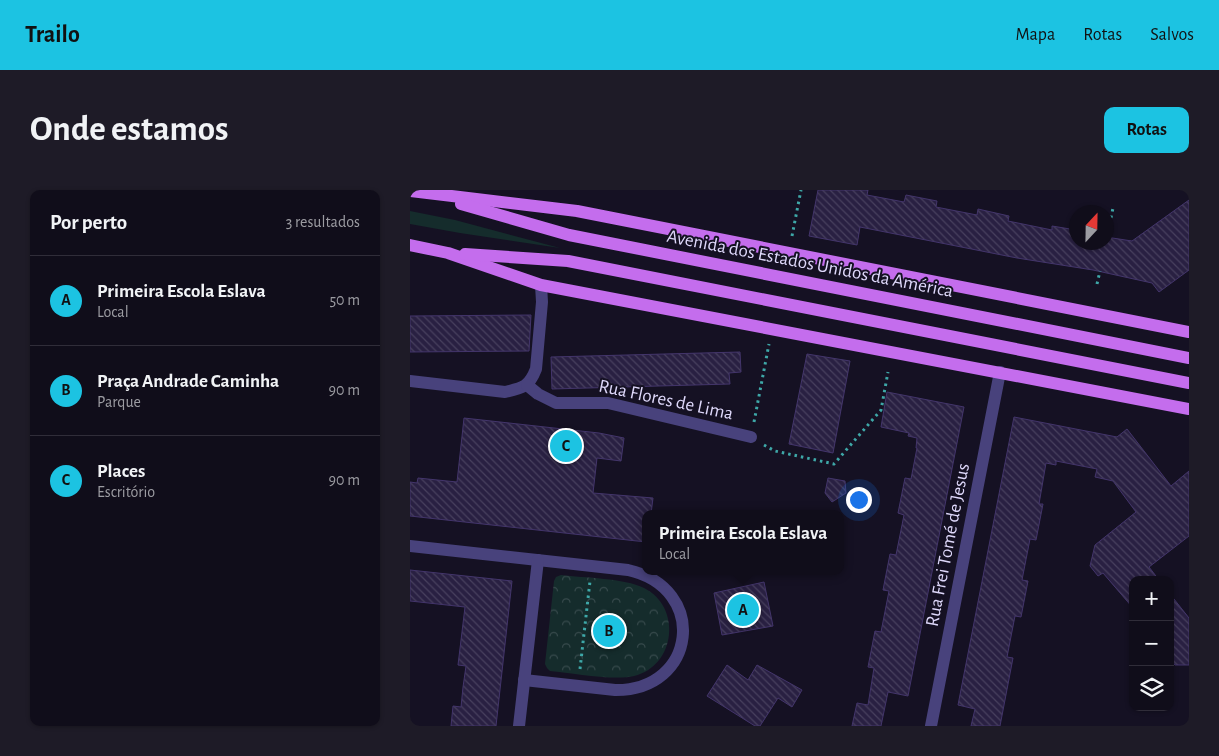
<!DOCTYPE html>
<html lang="pt">
<head>
<meta charset="utf-8">
<style>
  body { margin:0; font-family:"Alegreya Sans",sans-serif; background:#1e1b27; color:#f1f3f6 }
  .controls { position:absolute; right:15px; bottom:15px; display:grid; overflow:hidden; border-radius:10px; box-shadow:0 1px 4px #0004 }
  .controls button { width:45px; height:45px; display:grid; place-items:center; padding:0; border:0; border-bottom:1px solid #302d39; background:#100d1a; color:#f1f3f6; font:25px sans-serif }
  .compass { position:absolute; left:659px; top:15px; width:45px; height:45px; border-radius:50%; background:#100d1a; box-shadow:0 1px 4px #0004; rotate:22deg }
  .you { position:absolute; left:448px; top:309px; width:18px; height:18px; margin:-12px; border:4px solid #fff; border-radius:50%; background:#1a73e8; box-shadow:0 0 0 8px #1a73e833 }
  .badge { display:grid; place-items:center; width:32px; height:32px; border-radius:50%; background:#1cc3e2; color:#111; font-size:16px; font-weight:700 }
  .pin { position:absolute; translate:-50% -50%; border:2px solid #fff; box-shadow:0 1px 5px #0006 }
  .popup { position:absolute; left:232px; top:320px; width:202px; height:65px; box-sizing:border-box; display:grid; place-content:center; border-radius:10px; background:#100d1a; filter:drop-shadow(0 1px 4px #0005); font-size:16px; white-space:nowrap; color:#9c9ca2 }
  .popup b { font-size:19px; color:#f1f3f6 }
  .popup::after { content:''; position:absolute; left:50%; top:100%; margin-left:-10px; border:10px solid transparent; border-top-color:#100d1a }
  .list { margin:0; padding:0; list-style:none }
  h2 { display:flex; justify-content:space-between; align-items:center; height:65px; margin:0; padding:0 20px; font-size:21px }
  h2 small { font-size:16px; font-weight:400; color:#9c9ca2 }
  .list li { display:grid; grid-template-columns:32px 1fr auto; gap:15px; align-items:center; box-sizing:border-box; height:90px; padding:0 20px; border-top:1px solid #302d39 }
  .list b { display:block; font-size:19px; white-space:nowrap }
  .list p { margin:0; font-size:16px; white-space:nowrap; color:#9c9ca2 }
  .list em { font-size:16px; font-style:normal; color:#9c9ca2 }
  .icon { flex:none; width:28px; height:28px; fill:none; stroke:currentColor; stroke-width:2; stroke-linecap:round; stroke-linejoin:round }
  .map { position:relative; flex:none; width:779px; height:536px; overflow:hidden; border-radius:10px }
  header { display:flex; align-items:center; gap:30px; box-sizing:border-box; height:70px; padding:0 25px; background:#1cc3e2; color:#111 }
  header strong { font-size:24px }
  nav { display:flex; gap:28px; margin-inline-start:auto; font-size:18px }
  .intro { display:flex; align-items:center; justify-content:space-between; box-sizing:border-box; height:120px; padding:0 30px }
  h1 { margin:0; font-size:35px }
  .button { padding:12px 22px; border-radius:10px; background:#1cc3e2; color:#111; font-size:18px; font-weight:700 }
  main { display:flex; gap:30px; padding:0 30px }
  aside { flex:1; background:#100d1a; border-radius:10px; box-shadow:0 1px 4px #0004 }
  .map>svg:first-child { display:block }
  .green { fill:#152c2c }
  .forest { fill:url(#forest-crowns) }
  .building { fill:url(#building-back-hatch); stroke:#43356b }
  .lines { fill:none; stroke-linecap:round; stroke-linejoin:round }
  .path { stroke:#3ea8a8; stroke-width:3; stroke-dasharray:2.5 4; stroke-linecap:butt }
  .minor { stroke:#48427c; stroke-width:12 }
  .major { stroke:#c46ded; stroke-width:12 }
  .labels { text-anchor:middle; dominant-baseline:central; stroke-width:4; stroke-linejoin:round; paint-order:stroke }
  .street-label { font-size:19px; fill:#ded8fa; stroke:#151123 }
</style>
</head>
<body>
<header>
<strong>Trailo</strong>
<nav><a>Mapa</a><a>Rotas</a><a>Salvos</a></nav>
</header>
<div class="intro"><h1>Onde estamos</h1><a class="button">Rotas</a></div>
<main>
<aside>
<h2>Por perto<small>3 resultados</small></h2>
<ul class="list">
<li><span class="badge">A</span><div><b>Primeira Escola Eslava</b><p>Local</p></div><em>50 m</em></li>
<li><span class="badge">B</span><div><b>Praça Andrade Caminha</b><p>Parque</p></div><em>90 m</em></li>
<li><span class="badge">C</span><div><b>Places</b><p>Escritório</p></div><em>90 m</em></li>
</ul>
</aside>
<div class="map">
<svg width="779" height="536" viewBox="0 0 779 536">
  <defs>
    <pattern id="forest-crowns" width="20" height="18" patternUnits="userSpaceOnUse" patternTransform="scale(1.25)"><rect width="20" height="18" fill="#152c2c"/><path d="M2 6a3 3 0 1 1 6 0M12 15a3 3 0 1 1 6 0" fill="none" stroke="#374a4c"/></pattern>
    <pattern id="building-back-hatch" width="6" height="6" patternUnits="userSpaceOnUse" patternTransform="scale(1.25)"><rect width="6" height="6" fill="#292042"/><path d="M-1 5l2 2M0 0l6 6M5-1l2 2" fill="none" stroke="#48405e"/></pattern>
  </defs>
  <rect width="100%" height="100%" fill="#151123"/>
  <polygon class="green" points="0,21 45,30 150,58 50,43 0,34"/>
  <path class="forest" d="M151 385C174 388 214 388 234 398 272 417 266 476 224 486 203 491 164 483 140 481L137 478 135 474 144 391 146 387Z"/>
  <g class="building">
    <polygon points="408,0 458,0 457,5 494,12 496,5 527,11 526,17 567,25 568,19 599,26 598,31 642,40 642,36 666,40 666,52 696,52 696,47 722,51 779,10 779,80 749,102 742,93 683,80 607,68 450,37 447,55 399,46"/>
    <polygon points="121,125 119,161 0,162 0,126"/>
    <polygon points="330,162 331,182 319,183 320,194 142,199 141,167"/>
    <polygon points="397,164 440,171 423,263 379,254"/>
    <polygon points="477,202 554,217 498,506 478,502 471,536 442,536 447,513 458,515 464,478 458,477 465,441 471,442 479,401 473,400 480,364 486,365 494,325 488,323 495,288 501,289 507,258 506,258 507,248 498,246 499,243 471,237"/>
    <polygon points="604,227 707,247 717,239 761,296 779,281 779,346 739,377 749,390 723,390 723,418 693,383 688,386 680,376 685,355 726,322 703,291 685,287 687,279 646,271 646,275 636,273 629,314 633,314 626,350 620,349 612,390 618,391 611,427 605,426 597,467 603,468 590,536 561,536 565,519 548,515"/>
    <polygon points="54,228 189,243 214,248 211,271 187,268 183,303 243,308 241,324 236,324 236,352 0,326 0,292 7,293 8,288 47,292"/>
    <polygon points="418,288 435,291 436,303 422,312 415,303"/>
    <polygon points="0,380 102,391 86,536 41,536 43,516 51,517 53,497 56,476 48,475 55,417 0,411"/>
    <polygon points="354,392 363,436 312,445 304,403"/>
    <polygon points="760,404 779,428 779,475 765,475 760,469"/>
    <polygon points="317,475 338,490 347,475 392,500 382,517 368,508 350,536 345,536 297,506"/>
  </g>
  <g class="lines">
    <g class="path">
      <polyline points="382,46 391,0"/>
      <polyline points="697,47 703,18"/>
      <polyline points="687,94 690,81"/>
      <polyline points="344,232 359,154"/>
      <polyline points="354,255 365,261 424,274 471,220 478,182"/>
      <polyline points="170,479 180,391"/>
    </g>
    <g class="minor">
      <path d="M0 191 95 202C113 198 119 197 126 179L132 112 131 95"/>
      <polyline points="117,195 128,204 146,213 198,213 341,247"/>
      <path d="M0 356 218 380C299 398 287 501 205 500L114 490"/>
      <polyline points="109,536 128,370"/>
      <polyline points="521,536 590,182"/>
    </g>
    <g class="major">
      <polyline points="0,1 167,21 779,142"/>
      <polyline points="51,14 159,45 779,168"/>
      <polyline points="0,55 38,63 131,95 779,219"/>
      <polyline points="55,64 158,71 779,193"/>
    </g>
  </g>
  <g class="labels">
    <g class="street-label">
      <text transform="translate(400 74) rotate(11)">Avenida dos Estados Unidos da América</text>
      <text transform="translate(256 210) rotate(12)">Rua Flores de Lima</text>
      <text transform="translate(538 355) rotate(-79)">Rua Frei Tomé de Jesus</text>
    </g>
  </g>
</svg>
<div class="controls">
<button>+</button>
<button>−</button>
<button><svg class="icon" aria-label="layers" viewBox="0 0 24 24"><path d="M12 4l9 5-9 5-9-5zM3 14l9 5 9-5"/></svg></button>
</div>
<svg class="compass" viewBox="-18 -18 36 36"><path d="M0-13l5 13h-10z" fill="#e53935"/><path d="M0 13l5-13h-10z" fill="#9c9ca2"/></svg>
<div class="you"></div>
<div class="pin badge" style="left:333px;top:420px">A</div>
<div class="popup"><b>Primeira Escola Eslava</b>Local</div>
<div class="pin badge" style="left:199px;top:441px">B</div>
<div class="pin badge" style="left:156px;top:256px">C</div>
</div>
</main>
</body>
</html>
